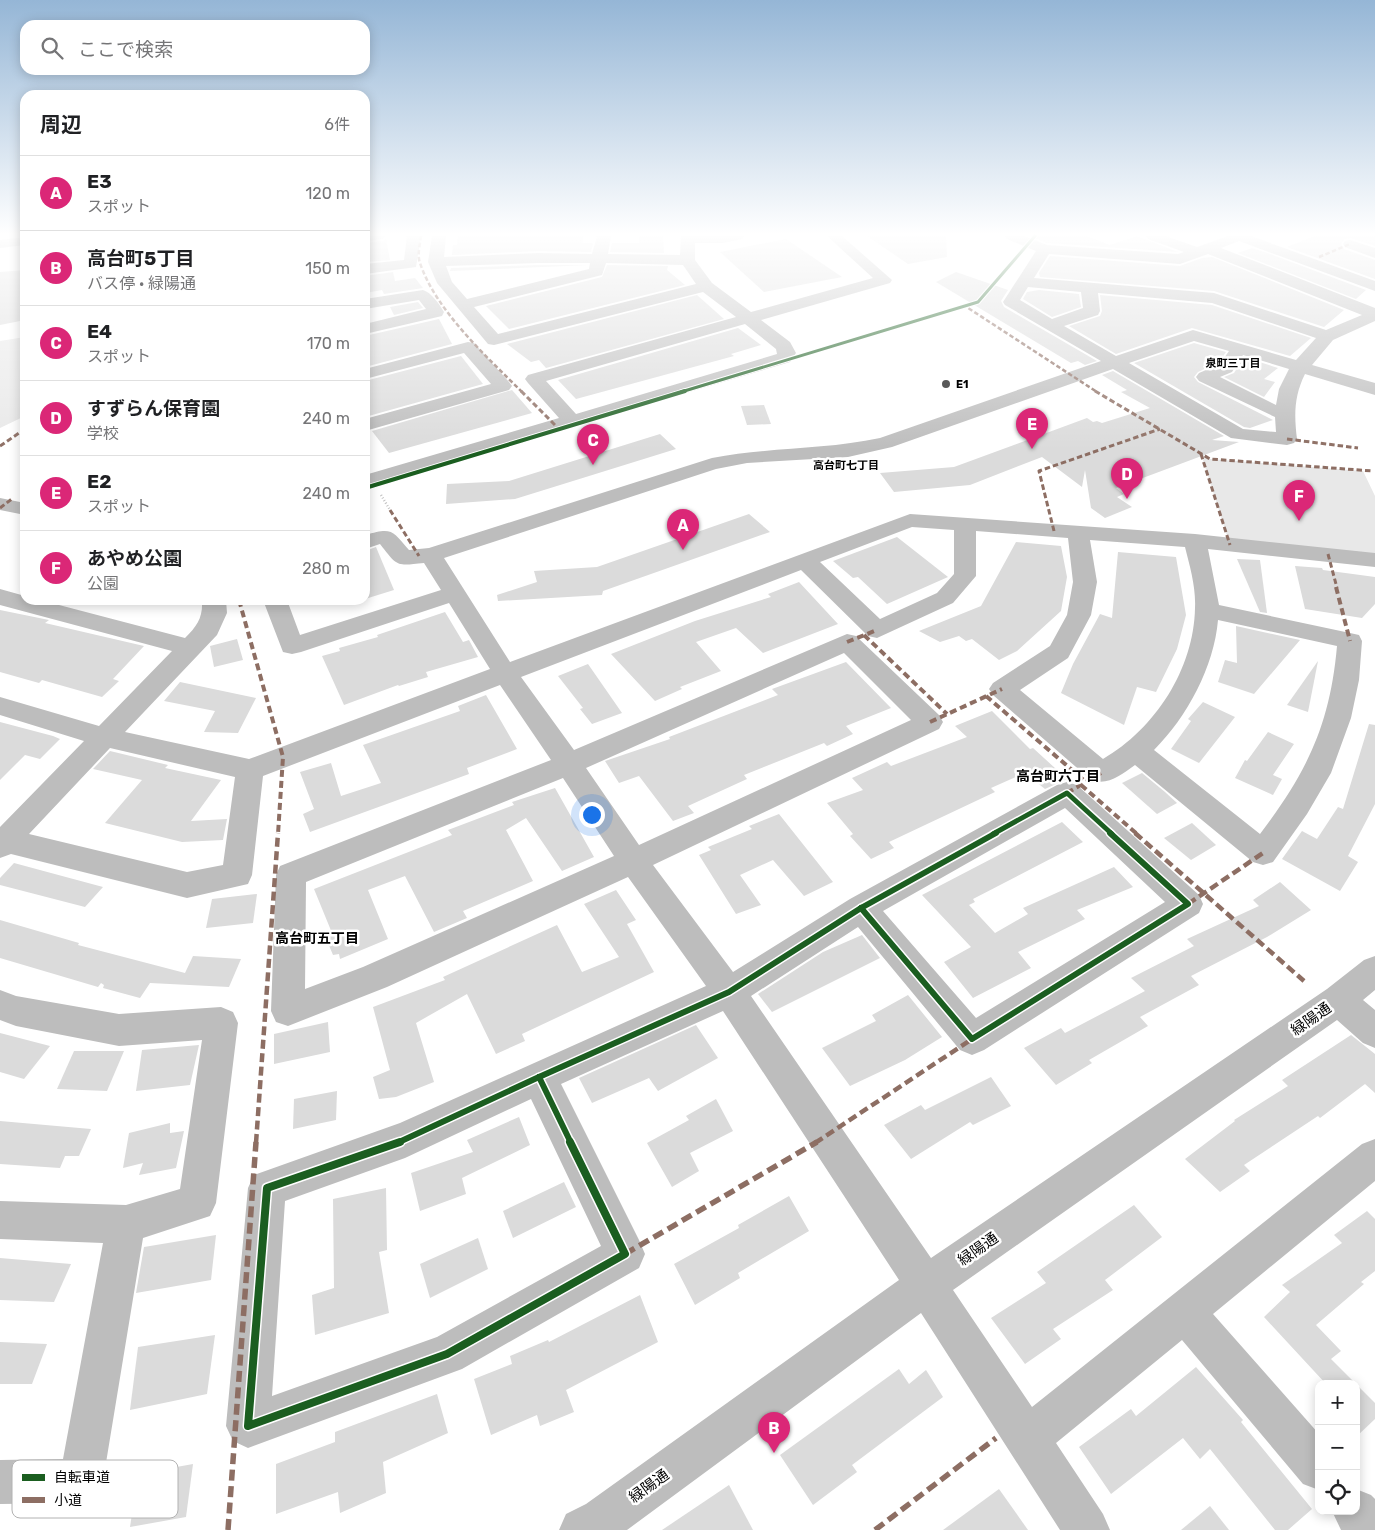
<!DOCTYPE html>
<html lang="ja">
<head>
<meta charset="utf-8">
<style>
  body { margin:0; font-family:Rubik,"Noto Sans JP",sans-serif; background:#f6f6f6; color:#202124 }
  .controls { position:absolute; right:15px; bottom:15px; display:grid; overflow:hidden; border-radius:10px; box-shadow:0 2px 12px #0003 }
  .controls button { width:45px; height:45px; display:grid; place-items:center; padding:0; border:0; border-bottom:1px solid #e0e0e0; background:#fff; color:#202124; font:25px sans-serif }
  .you { position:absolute; left:591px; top:814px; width:18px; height:18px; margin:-12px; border:4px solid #fff; border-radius:50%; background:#1a73e8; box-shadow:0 0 0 8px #1a73e833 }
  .badge { display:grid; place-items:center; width:32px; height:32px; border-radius:50%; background:#db2777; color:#fff; font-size:16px; font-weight:700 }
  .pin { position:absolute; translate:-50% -41px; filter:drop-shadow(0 1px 2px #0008) }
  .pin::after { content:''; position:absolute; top:26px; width:18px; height:15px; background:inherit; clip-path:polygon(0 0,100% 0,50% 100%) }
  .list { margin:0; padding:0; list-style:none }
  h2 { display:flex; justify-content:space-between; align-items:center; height:65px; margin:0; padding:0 20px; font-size:21px }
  h2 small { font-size:16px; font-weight:400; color:#757577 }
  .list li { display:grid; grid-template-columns:32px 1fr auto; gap:15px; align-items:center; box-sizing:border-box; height:75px; padding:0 20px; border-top:1px solid #e0e0e0 }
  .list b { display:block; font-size:19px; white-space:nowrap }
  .list p { margin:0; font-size:16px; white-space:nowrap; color:#757577 }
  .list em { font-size:16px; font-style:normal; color:#757577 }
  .icon { flex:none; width:28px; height:28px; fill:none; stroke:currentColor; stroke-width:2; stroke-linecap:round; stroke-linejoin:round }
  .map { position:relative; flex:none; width:1375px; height:1530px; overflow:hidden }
  .search { position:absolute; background:#fff; box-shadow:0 2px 12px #0003; left:20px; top:20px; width:350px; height:55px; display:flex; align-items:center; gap:12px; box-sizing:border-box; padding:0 18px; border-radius:15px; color:#757577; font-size:19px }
  .panel { position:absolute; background:#fff; box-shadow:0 2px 12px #0003; left:20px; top:90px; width:350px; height:515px; border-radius:15px }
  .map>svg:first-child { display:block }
  .green { fill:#e8e8e8 }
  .building { fill:#dbdbdb }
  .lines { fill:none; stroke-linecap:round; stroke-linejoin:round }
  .path { stroke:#c2c2c2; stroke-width:2.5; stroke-dasharray:1 2; stroke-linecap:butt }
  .minor { fill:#bdbdbd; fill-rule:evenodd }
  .quiet-far4 { stroke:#8d6e63; stroke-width:2.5; stroke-dasharray:4.5 2.5; stroke-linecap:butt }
  .quiet-far3 { stroke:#8d6e63; stroke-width:3; stroke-dasharray:5.5 3; stroke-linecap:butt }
  .quiet-far2 { stroke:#8d6e63; stroke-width:4; stroke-dasharray:7 4; stroke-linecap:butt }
  .quiet-far1 { stroke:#8d6e63; stroke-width:4.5; stroke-dasharray:9 4.5; stroke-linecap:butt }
  .quiet { stroke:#8d6e63; stroke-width:5.5; stroke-dasharray:11 5.5; stroke-linecap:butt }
  .cycleway-far4-casing { stroke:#fff; stroke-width:5 }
  .cycleway-far3-casing { stroke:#fff; stroke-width:6 }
  .cycleway-far2-casing { stroke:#fff; stroke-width:8 }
  .cycleway-far1-casing { stroke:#fff; stroke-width:9 }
  .cycleway-casing { stroke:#fff; stroke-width:11 }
  .cycleway-far4 { stroke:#1b5e20; stroke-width:3 }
  .cycleway-far3 { stroke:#1b5e20; stroke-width:4 }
  .cycleway-far2 { stroke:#1b5e20; stroke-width:5 }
  .cycleway-far1 { stroke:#1b5e20; stroke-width:6 }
  .cycleway { stroke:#1b5e20; stroke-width:8 }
  .poi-dot { fill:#595959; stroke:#fff; stroke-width:2 }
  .labels { text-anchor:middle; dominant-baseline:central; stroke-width:5; stroke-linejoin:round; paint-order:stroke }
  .far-neighbourhood-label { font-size:11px; font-weight:bold; fill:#000; stroke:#fff }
  .far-poi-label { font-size:11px; font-weight:bold; fill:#000; stroke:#fff; text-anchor:start }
  .neighbourhood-label { font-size:14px; font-weight:bold; fill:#000; stroke:#fff }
  .near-street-label { font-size:15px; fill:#000; stroke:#fff }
  .key { fill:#fff; stroke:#b2b2b2; stroke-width:1 }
  .key-label { font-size:14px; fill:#000 }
</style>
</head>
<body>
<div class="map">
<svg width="1375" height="1530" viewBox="0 0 1375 1530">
  <rect width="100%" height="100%" fill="#fff"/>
  <g class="green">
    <polygon points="25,337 25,416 0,428 0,341"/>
    <polygon points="1201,454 1210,459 1363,471 1375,496 1375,560 1230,545"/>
  </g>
  <g class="building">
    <polygon points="458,236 584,236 582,243 593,243 591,252 538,251 452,255 453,245 457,245"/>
    <polygon points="639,236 663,236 664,253 610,252 612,243 639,243"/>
    <polygon points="867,236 946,236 947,257 908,264"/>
    <polygon points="1034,236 1086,236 1110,245 1137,236 1178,252 1047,243 1035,238"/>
    <polygon points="1315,236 1375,236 1375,246 1351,238 1345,239 1341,243 1344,249 1375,260 1375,279 1287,247"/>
    <polygon points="386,239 390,260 365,262 365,243 383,241"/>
    <polygon points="786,239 842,277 764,292 720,252"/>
    <polygon points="1252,248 1270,254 1366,290 1356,299 1238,253"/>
    <polygon points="1050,256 1180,266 1202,258 1212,257 1344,310 1324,327 1214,291 1040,277 1039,273"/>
    <polygon points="538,265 588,265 450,271 451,268"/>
    <polygon points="607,265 668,266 667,270 685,285 509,329 486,306 602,277"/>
    <polygon points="25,270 25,320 0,325 0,272"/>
    <polygon points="393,272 395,281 415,278 423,288 384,294 382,290 365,293 365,276"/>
    <polygon points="956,272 1008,290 1001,301 1004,307 1097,361 1085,365 1078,361 1071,363 936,282"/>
    <polygon points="1039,290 1079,294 1081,307 1052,317 1023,299 1027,292"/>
    <polygon points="697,295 724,319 546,368 539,360 531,362 507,344"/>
    <polygon points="1100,295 1212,305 1311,338 1290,356 1192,328 1116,354 1069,326 1100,316 1102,311"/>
    <polygon points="418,302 423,308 394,315 390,307"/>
    <polygon points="439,319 452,344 365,367 365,336"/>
    <polygon points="738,328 761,345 731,354 734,356 576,399 558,380"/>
    <polygon points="1194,343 1226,352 1219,362 1198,372 1194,377 1198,382 1273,420 1250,428 1244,427 1134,363"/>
    <polygon points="461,356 483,384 365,417 365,381"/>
    <polygon points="1244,357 1278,368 1264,379 1275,382 1264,397 1224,377 1234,373"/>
    <polygon points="1113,371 1224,436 1212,440 1239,442 1116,488 1124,494 1117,497 1132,507 1105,518 1091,508 1085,470 1082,487 1042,457 970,485 894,492 880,473 954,467 1087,418 1093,422 1097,421 1102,423 1150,408 1121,392 1127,390 1102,375"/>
    <polygon points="512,390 532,413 389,453 372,431"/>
    <polygon points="764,405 771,424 747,425 741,406"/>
    <polygon points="660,434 676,449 515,499 446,504 447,484 509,481"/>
    <polygon points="749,514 770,532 603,591 602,595 498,601 497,595 537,582 534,571 597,567"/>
    <polygon points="897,537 948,577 887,604 858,577 853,578 833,561"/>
    <polygon points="1016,542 1061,546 1067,577 1061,611 1017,651 999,660 972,639 966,641 959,636 940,642 919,631 981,606"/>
    <polygon points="376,547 394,590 365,599 365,551"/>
    <polygon points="1118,552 1176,557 1186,615 1177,649 1156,692 1137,687 1124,725 1061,693 1073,664 1100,614 1112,618"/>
    <polygon points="1237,559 1260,560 1267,613 1260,612"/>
    <polygon points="1295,566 1322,568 1323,570 1375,577 1375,604 1362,618 1305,609"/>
    <polygon points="799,582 838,624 763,653 736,628 696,642 721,671 680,687 682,689 655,701 611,654 695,621 771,597 768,594"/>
    <polygon points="0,610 49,620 45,623 144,646 113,679 119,681 102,697 42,680 39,683 0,672"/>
    <polygon points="445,612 463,642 469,640 478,657 426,672 428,677 399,686 398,685 344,705 322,656 340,651 339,648 378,637 377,635"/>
    <polygon points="1236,626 1300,640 1254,694 1218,682 1225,660 1237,663"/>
    <polygon points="237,639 243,660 214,667 210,646"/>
    <polygon points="1318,661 1308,712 1287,705"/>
    <polygon points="846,662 891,708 846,726 853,734 827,746 824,743 744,775 747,779 688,806 694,813 673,821 639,776 619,783 605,761 670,739 669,737 778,695 772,689"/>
    <polygon points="588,664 622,713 592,724 580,709 583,708 558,676"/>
    <polygon points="180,682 256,698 238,733 204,732 215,711 164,701"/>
    <polygon points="486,695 517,749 467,768 469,774 310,832 303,814 314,809 300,772 331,763 341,796 381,783 363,745 460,711 458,706"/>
    <polygon points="1203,702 1235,717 1199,763 1171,749 1191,721 1188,719"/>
    <polygon points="992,711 1030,749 1033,748 1067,779 1045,789 1025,773 991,788 995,792 889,842 894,848 871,859 850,836 853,834 827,803 863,790 852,778 887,762 891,766 967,737 955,726"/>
    <polygon points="0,722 53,736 60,739 40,759 25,755 0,780"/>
    <polygon points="1369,724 1375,725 1375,804 1348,856 1358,862 1340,891 1282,859 1302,831 1317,839 1338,807 1343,809"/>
    <polygon points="1268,732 1294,744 1273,775 1282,779 1273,795 1235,778 1245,760 1247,761"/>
    <polygon points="110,751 168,765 165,768 221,780 191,821 227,819 223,840 182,842 105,823 142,780 93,769"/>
    <polygon points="1142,773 1165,792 1177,803 1157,814 1122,783"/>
    <polygon points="555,788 594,857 562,871 526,818 506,830 533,881 463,911 467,918 434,932 405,876 368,890 388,939 340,959 339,954 333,955 325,936 332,933 314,889 452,835 448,830 514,805 512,802"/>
    <polygon points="779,814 833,882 804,896 773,860 740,875 761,905 736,914 699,855 711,850 708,847 752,829 749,826"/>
    <polygon points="1062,822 1083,842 973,899 975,902 969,905 995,933 1028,914 1023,908 1114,867 1133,887 1077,910 1085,919 1018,952 1031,968 973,998 944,962 971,947 922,895"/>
    <polygon points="1192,823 1216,845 1191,860 1164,838"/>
    <polygon points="14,863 51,873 103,887 85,907 0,885 0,878"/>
    <polygon points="1280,882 1311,910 1267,937 1191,976 1199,985 1140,1017 1148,1026 1089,1060 1092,1063 1056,1085 1024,1048 1061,1028 1065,1033 1145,991 1131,978 1194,946 1187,939 1259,906 1253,900"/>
    <polygon points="616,890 636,920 627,924 654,972 522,1034 525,1041 496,1054 467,994 416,1023 434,1082 396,1097 379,1099 373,1077 390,1070 373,1007 445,980 443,977 557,925 582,972 619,957 584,904"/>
    <polygon points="257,894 253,923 206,928 212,899"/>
    <polygon points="0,920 79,943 78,945 185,973 193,956 241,959 229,987 150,983 140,998 103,988 104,985 101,983 98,987 0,958"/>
    <polygon points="862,935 880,958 772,1012 758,994 823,952"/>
    <polygon points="908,995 942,1037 905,1060 850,1086 822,1048 876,1021 872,1015"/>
    <polygon points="328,1022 330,1052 274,1064 274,1034"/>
    <polygon points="696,1025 718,1058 658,1091 649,1078 592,1103 579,1078"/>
    <polygon points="0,1033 50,1046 24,1079 0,1072"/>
    <polygon points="1351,1035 1375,1054 1375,1093 1365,1084 1320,1118 1318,1116 1244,1165 1250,1171 1220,1192 1185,1159 1235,1121 1234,1120 1288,1086 1282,1080"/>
    <polygon points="199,1045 190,1085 136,1091 142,1050"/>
    <polygon points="74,1051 124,1051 107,1091 57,1089"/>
    <polygon points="991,1077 1011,1106 973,1125 970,1122 911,1159 884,1125 921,1105 925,1110"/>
    <polygon points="337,1091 336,1120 293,1129 294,1099"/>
    <polygon points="716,1099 733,1131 690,1153 699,1171 672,1187 647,1143 689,1120 686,1116"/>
    <polygon points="519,1117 530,1145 462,1178 466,1194 420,1211 411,1173 473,1152 467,1140"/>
    <polygon points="0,1121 91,1129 79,1156 65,1156 60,1168 0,1164"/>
    <polygon points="170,1123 170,1133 184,1131 176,1168 139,1175 143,1163 123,1168 129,1133"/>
    <polygon points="564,1182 576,1207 513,1238 503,1211"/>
    <polygon points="386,1188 387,1250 379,1252 389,1313 315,1335 312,1295 334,1288 333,1199"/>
    <polygon points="789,1196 809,1231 738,1273 740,1278 695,1305 674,1264 739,1228 738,1225"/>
    <polygon points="1134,1205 1162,1237 1105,1280 1113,1290 1053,1329 1061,1339 1025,1364 991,1318 1046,1283 1037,1272"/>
    <polygon points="1367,1211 1375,1219 1375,1271 1361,1282 1364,1284 1316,1325 1341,1351 1331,1359 1356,1384 1326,1384 1264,1317 1290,1292 1282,1285 1342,1243 1334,1235"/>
    <polygon points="216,1235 211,1280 136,1293 144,1247"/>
    <polygon points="478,1238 488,1269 430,1298 420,1264"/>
    <polygon points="0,1258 71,1264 54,1302 0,1300"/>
    <polygon points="640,1295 658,1342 566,1390 574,1412 540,1426 537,1415 491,1435 474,1379 512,1364 510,1356 548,1340 549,1342"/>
    <polygon points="215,1335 207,1394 130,1410 138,1347"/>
    <polygon points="0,1342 47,1344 32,1384 0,1384"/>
    <polygon points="1196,1367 1243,1420 1241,1422 1312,1509 1288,1530 1275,1530 1210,1449 1200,1459 1183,1438 1111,1494 1079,1447 1131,1409 1136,1416"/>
    <polygon points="899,1369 909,1384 926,1370 943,1397 852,1465 857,1472 813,1505 780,1455"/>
    <polygon points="1356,1384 1375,1403 1375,1419 1356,1437"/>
    <polygon points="437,1394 448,1433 383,1462 386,1493 340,1513 338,1492 276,1514 276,1464 335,1442 335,1432"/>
    <polygon points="193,1464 186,1517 130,1527 138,1474"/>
    <polygon points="729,1485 753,1530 662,1530"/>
    <polygon points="999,1489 1028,1530 943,1530"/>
    <polygon points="1210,1506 1229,1530 1181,1530"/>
  </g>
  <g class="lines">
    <polyline class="path" points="381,495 390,510"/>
    <g class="minor">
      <polygon points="365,236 385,236 383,239 365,241"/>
      <polygon points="407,236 421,236 416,267 365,274 365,264 404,260"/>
      <path d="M432 236H446L444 257 538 253 592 254 597 236H611L608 254 680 255 681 236H744L742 239 723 243H695V260L712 283 751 312 873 278 827 236H842L892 280 890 283 761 320 790 342 796 353 790 362 365 488V475L559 418 528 383 525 379 528 375 736 317 703 292 494 345 488 344 437 283 428 262ZM538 263H590L589 269 467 299 452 282 446 266ZM606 263 683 265 696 284 498 334 474 307 602 275ZM745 324 776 349 777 354 576 414 546 381Z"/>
      <path d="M1005 236H1024L1047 245 1178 254 1184 252 1148 239 1146 236H1166L1197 247 1228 236H1251L1375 281V291L1239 241 1221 248 1375 308V321L1333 340 1312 365 1375 383V395L1305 374C1294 396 1294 415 1297 439L1294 443 1287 445 1231 438 1113 369 892 447 848 457 747 463 716 469 444 558 510 662 910 514 1195 534 1375 553V567L1208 549 1219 605 1350 633 1359 635 1362 641 1359 680 1351 718 1331 773 1307 814 1273 862 1263 865 1253 862 1135 765C1121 775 1108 786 1091 780L993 695 989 689 993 683 1050 646 1067 615 1073 582 1068 538 976 531V576L953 603 877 638 868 636 801 570 521 677 574 750 847 634 856 636 939 715 943 722 939 729 653 865 733 972 850 899 1057 785 1067 782 1077 785 1199 895 1203 904 1199 913 984 1050 972 1055 960 1050 858 927 751 996 931 1258 1327 989 1364 960 1375 956V990L1363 1000 1375 1010V1048L1363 1043 1337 1020 953 1290 1032 1407 1362 1144 1375 1139V1181L1213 1314 1319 1434V1490L1303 1484 1182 1340 1056 1443 1103 1514 1110 1530H1060L921 1313 627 1530H559L566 1514 586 1504 899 1280 723 1011 561 1084 639 1240 645 1254 639 1268 462 1369 248 1448 233 1441 226 1426 248 1188 254 1175 400 1123 706 986 628 877 387 987 288 1026 276 1022 271 1011 276 875 280 866 551 760 500 685 263 776 252 875 248 884 187 898 11 854 0 858V827L84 741 0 715V697L99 726 172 651 0 605V589L25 596V600H40L185 638C197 626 203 618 202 600H226L227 613 217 635 125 732 249 759 490 669 449 603 301 652 292 654 283 652 263 600H287L300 635 441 590 424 563C396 566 398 567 380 544L365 549V535C392 527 392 530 409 550L429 548 712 458C768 447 824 450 880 438L1101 361 1005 305 1003 302 1036 251 1007 239ZM1049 254 1180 264 1208 254 1362 315 1326 330 1214 293 1034 278ZM1028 287 1081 292 1083 308 1052 319 1020 300ZM1098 293 1212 303 1316 338 1296 360 1193 330 1116 356 1064 326 1098 315 1100 311ZM1194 341 1229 351 1220 364 1199 373 1196 377 1199 381 1275 417 1276 432 1243 429 1129 363ZM1243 355 1289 369 1279 389 1276 405 1220 377 1232 372ZM912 527 954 530V574L937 593 880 619 820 562ZM1090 540 1185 547C1190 567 1196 587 1195 608 1194 669 1155 729 1103 759L1020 690 1068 658 1091 615 1097 582ZM1218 620 1337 646C1330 725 1307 772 1260 834L1154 750C1187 717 1214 667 1218 620ZM844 653 911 720 639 845 586 768ZM110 748 235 777 223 865 187 872 29 834ZM563 778 614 856 363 967 305 989 306 882ZM1065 808 1165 902 976 1018 883 911ZM531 1099 601 1246 437 1337 272 1396 285 1201 405 1158Z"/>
      <polygon points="25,237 25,245 0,248 0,240"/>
      <polygon points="1350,240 1375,248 1375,258 1345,247 1343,244 1345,241"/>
      <path d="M423 290C432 293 439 304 444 312L442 316 365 334V324L426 309 419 300 365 309V299Z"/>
      <polygon points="468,342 474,343 509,382 512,386 509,390 365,431 365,419 491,384 464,353 365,379 365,369"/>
      <polygon points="0,498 25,503 25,515 0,510"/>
      <polygon points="0,990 16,996 119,1014 221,1007 233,1012 238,1023 216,1203 210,1216 143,1238 103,1481 97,1497 81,1503 0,1504 0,1460 63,1459 103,1243 0,1239 0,1201 126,1205 180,1189 202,1040 119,1046 16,1026 0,1020"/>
      <polygon points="1356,1489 1371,1495 1375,1499 1375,1530 1341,1530 1332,1511 1356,1511"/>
    </g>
    <g class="quiet-far4">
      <path d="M421 236C420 244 417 255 420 263 436 311 487 357 522 392"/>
      <polyline points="1319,257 1350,244"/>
      <polyline points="967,304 965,306 1097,392"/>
    </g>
    <g class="quiet-far3">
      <polyline points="521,391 555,425"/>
      <polyline points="1095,391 1210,459 1373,471"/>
      <polyline points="1287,439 1358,448"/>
      <polyline points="0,446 25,429"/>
      <polyline points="1201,454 1230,545"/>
      <polyline points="0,508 13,498"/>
      <polyline points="390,510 419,556"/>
      <polyline points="1054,531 1039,471 1160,429"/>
      <polyline points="1328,554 1337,588"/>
    </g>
    <g class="quiet-far2">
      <polyline points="1336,587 1350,641"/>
      <polyline points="239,600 283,757 278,834"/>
      <polyline points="864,635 947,714"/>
      <polyline points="847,642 877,630"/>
      <polyline points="986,696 1086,782"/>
      <polyline points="930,722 1002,689"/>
      <polyline points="1081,785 1137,834"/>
      <polyline points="1067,793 1101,773"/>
    </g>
    <g class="quiet-far1">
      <polyline points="1135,833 1304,981"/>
      <polyline points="1188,904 1263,853"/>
      <polyline points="256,1143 278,833"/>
      <polyline points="815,1143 972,1039"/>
    </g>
    <g class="quiet">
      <polyline points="625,1254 817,1142"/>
      <polyline points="228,1530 256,1142"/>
      <polyline points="875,1530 996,1438"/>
    </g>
    <g class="cycleway-far4-casing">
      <polyline id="cycleway-far4" points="681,392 978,302 1035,236"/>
    </g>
    <g class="cycleway-far3-casing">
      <polyline id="cycleway-far3" points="365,488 685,391"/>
    </g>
    <g class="cycleway-far2-casing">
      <polyline id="cycleway-far2" points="993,834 1067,793 1112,834"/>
    </g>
    <g class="cycleway-far1-casing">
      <g id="cycleway-far1">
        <polyline points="861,908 972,1039 1188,904 1110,833"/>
        <polyline points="861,908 996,833"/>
        <polyline points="539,1077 571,1143"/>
        <polyline points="539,1077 729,992 861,908"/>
        <polyline points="397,1143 539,1077"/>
      </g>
    </g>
    <g class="cycleway-casing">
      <polyline id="cycleway" points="400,1142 267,1188 248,1426 447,1354 625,1254 570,1142"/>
    </g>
    <use href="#cycleway-far4" class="cycleway-far4"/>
    <use href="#cycleway-far3" class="cycleway-far3"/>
    <use href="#cycleway-far2" class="cycleway-far2"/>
    <use href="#cycleway-far1" class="cycleway-far1"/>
    <use href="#cycleway" class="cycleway"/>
  </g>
  <linearGradient id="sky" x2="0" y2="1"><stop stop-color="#95b6d6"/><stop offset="0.52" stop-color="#fff"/><stop offset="1" stop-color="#fff" stop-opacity="0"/></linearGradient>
  <rect width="1375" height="450" fill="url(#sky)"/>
  <circle class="poi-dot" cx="946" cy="384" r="5"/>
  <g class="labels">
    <g class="far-neighbourhood-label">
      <text x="1233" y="363">泉町三丁目</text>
      <text x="846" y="465">高台町七丁目</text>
    </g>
    <g class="far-poi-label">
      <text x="956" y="384">E1</text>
    </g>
    <g class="neighbourhood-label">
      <text x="1058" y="776">高台町六丁目</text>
      <text x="317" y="938">高台町五丁目</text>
    </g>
    <g class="near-street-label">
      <text transform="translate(1311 1019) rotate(-35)">緑陽通</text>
      <text transform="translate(978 1249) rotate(-35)">緑陽通</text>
      <text transform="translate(649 1486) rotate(-36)">緑陽通</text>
    </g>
  </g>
  <rect x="12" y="1460" width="166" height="58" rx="8" class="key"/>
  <rect x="22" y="1474" width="23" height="7" fill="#1b5e20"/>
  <rect x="22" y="1497" width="23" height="6" fill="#8d6e63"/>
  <g class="key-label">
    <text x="54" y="1482">自転車道</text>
    <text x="54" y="1505">小道</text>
  </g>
</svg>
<div class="controls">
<button>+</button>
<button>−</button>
<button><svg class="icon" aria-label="locate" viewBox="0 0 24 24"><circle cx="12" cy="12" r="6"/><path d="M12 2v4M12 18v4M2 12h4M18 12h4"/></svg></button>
</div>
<div class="you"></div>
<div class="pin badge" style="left:683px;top:550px">A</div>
<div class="pin badge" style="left:774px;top:1453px">B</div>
<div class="pin badge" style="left:593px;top:465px">C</div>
<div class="pin badge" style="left:1127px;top:499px">D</div>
<div class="pin badge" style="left:1032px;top:449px">E</div>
<div class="pin badge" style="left:1299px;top:521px">F</div>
<div class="search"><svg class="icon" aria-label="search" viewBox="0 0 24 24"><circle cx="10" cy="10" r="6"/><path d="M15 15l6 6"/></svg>ここで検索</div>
<section class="panel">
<h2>周辺<small>6件</small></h2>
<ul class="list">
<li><span class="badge">A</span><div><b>E3</b><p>スポット</p></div><em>120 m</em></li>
<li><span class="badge">B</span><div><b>高台町5丁目</b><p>バス停 · 緑陽通</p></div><em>150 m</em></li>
<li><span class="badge">C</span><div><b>E4</b><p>スポット</p></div><em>170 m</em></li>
<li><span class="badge">D</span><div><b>すずらん保育園</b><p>学校</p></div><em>240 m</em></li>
<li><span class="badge">E</span><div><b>E2</b><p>スポット</p></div><em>240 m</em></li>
<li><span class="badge">F</span><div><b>あやめ公園</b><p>公園</p></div><em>280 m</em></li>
</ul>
</section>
</div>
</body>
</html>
